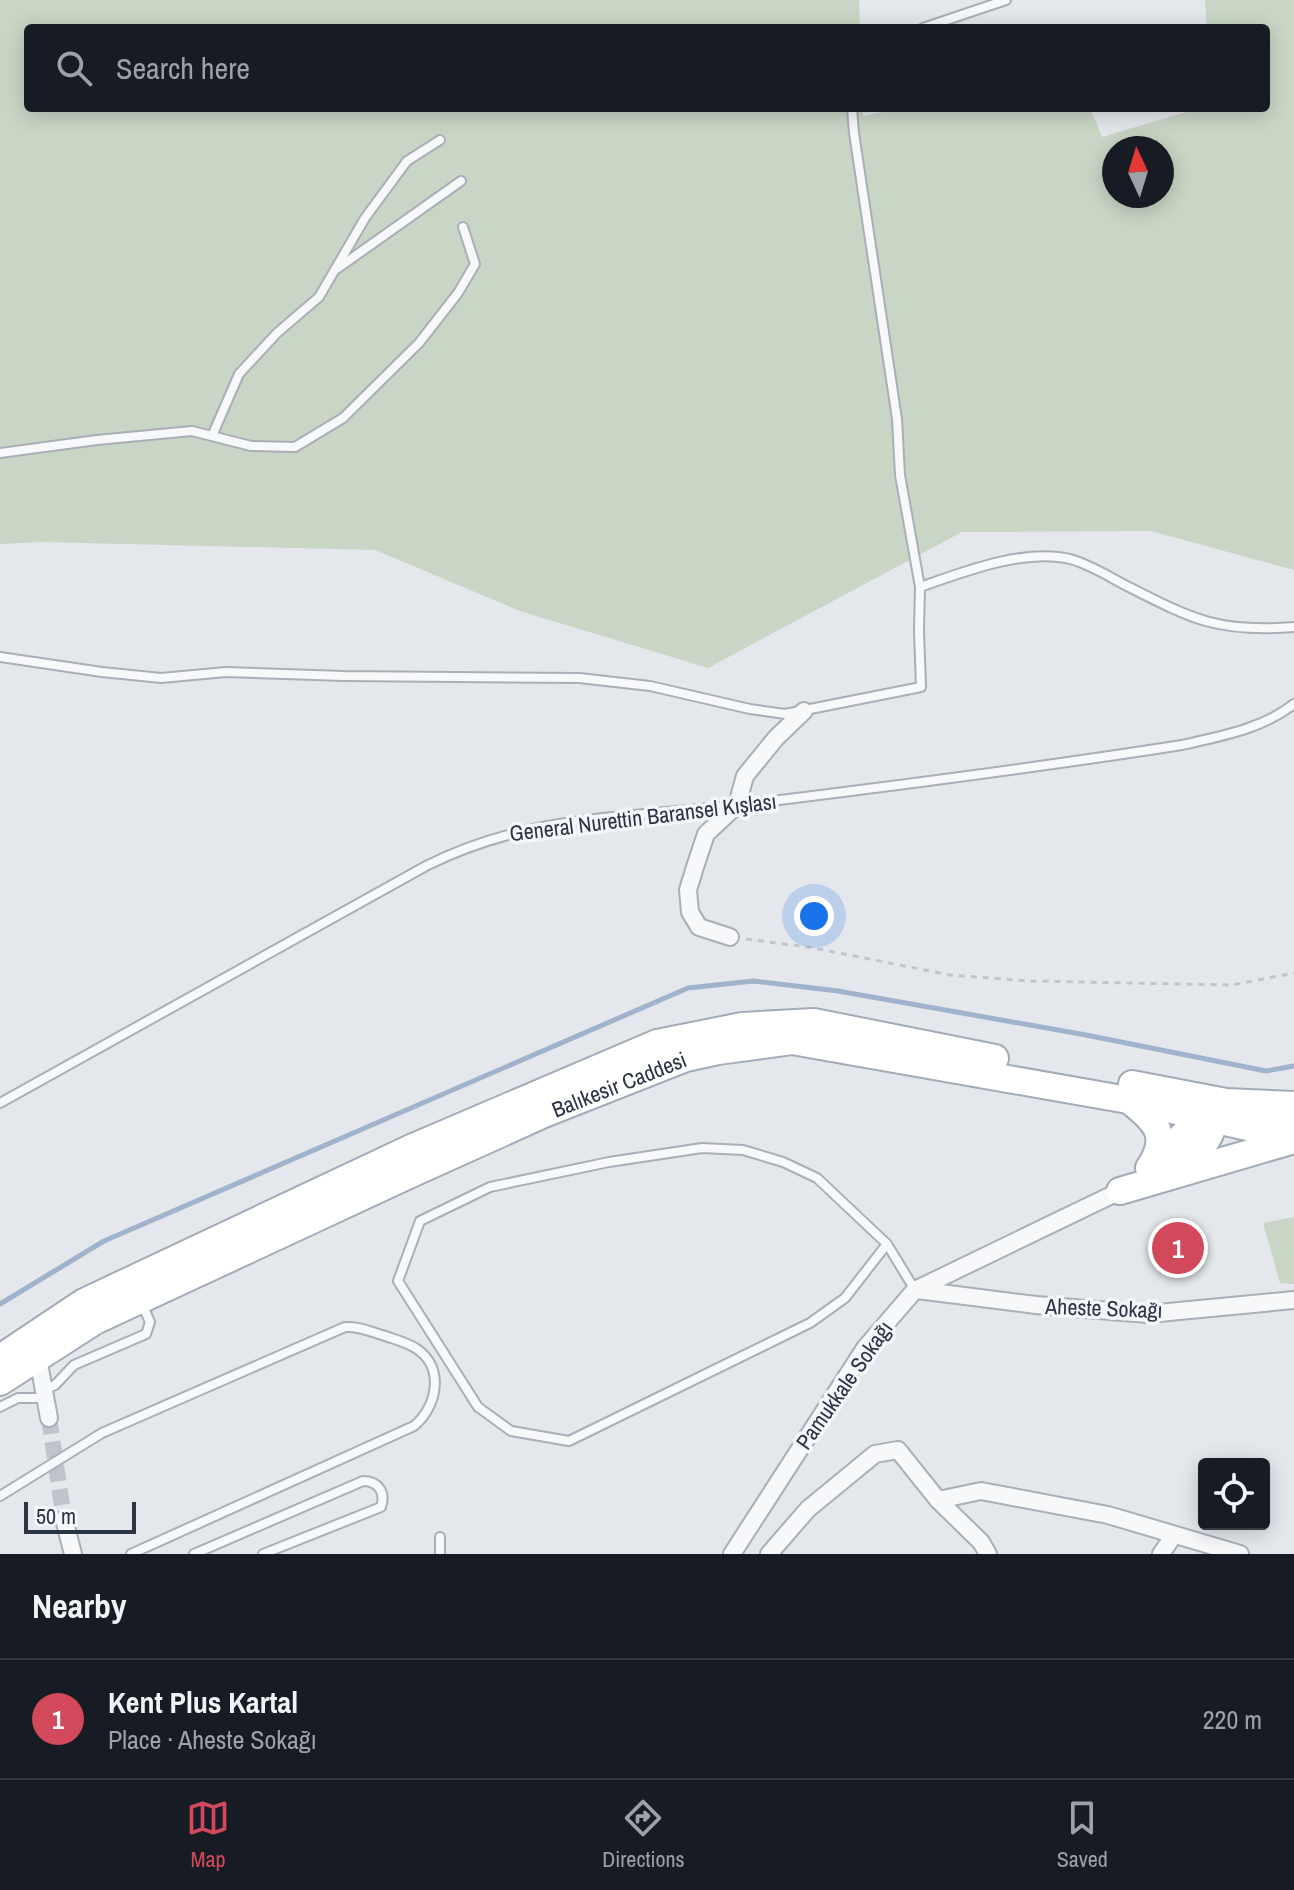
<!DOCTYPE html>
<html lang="en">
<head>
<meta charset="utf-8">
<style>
  body { margin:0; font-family:"Archivo Narrow",sans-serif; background:#20242c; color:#f1f3f6 }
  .controls { position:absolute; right:24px; bottom:24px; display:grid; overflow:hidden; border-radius:8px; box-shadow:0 4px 20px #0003 }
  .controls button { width:72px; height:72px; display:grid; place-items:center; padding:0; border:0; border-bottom:2px solid #363941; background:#171b24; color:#f1f3f6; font:40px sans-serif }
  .compass { position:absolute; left:1102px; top:136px; width:72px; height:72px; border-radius:50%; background:#171b24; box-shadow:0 4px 20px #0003; rotate:356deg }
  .scale { position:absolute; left:24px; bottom:20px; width:112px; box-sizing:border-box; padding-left:8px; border:4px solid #2b3445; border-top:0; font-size:22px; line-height:28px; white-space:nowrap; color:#2b3445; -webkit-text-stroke:6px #f4f6f9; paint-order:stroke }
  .you { position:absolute; left:814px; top:916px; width:28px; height:28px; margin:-20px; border:6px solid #fff; border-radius:50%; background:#1a73e8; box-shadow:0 0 0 12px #1a73e833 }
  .badge { display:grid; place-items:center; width:52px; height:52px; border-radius:50%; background:#d1495b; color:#fff; font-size:26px; font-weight:700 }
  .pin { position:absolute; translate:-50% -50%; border:4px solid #fff; box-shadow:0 2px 8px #0006 }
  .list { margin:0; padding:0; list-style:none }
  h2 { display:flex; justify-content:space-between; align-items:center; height:104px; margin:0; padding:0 32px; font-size:34px }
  h2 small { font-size:26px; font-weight:400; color:#9ea1a6 }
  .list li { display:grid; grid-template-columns:52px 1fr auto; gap:24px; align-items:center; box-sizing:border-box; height:120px; padding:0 32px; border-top:2px solid #363941 }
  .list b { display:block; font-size:30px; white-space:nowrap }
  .list p { margin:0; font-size:26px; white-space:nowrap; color:#9ea1a6 }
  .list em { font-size:26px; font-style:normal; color:#9ea1a6 }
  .icon { flex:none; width:44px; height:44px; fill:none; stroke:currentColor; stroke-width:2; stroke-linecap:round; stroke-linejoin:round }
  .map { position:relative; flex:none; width:1294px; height:1554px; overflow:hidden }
  .search { position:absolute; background:#171b24; box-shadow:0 4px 20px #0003; left:24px; right:24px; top:24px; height:88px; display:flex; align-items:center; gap:20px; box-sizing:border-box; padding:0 28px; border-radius:8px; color:#9ea1a6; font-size:30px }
  .sheet { height:224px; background:#171b24 }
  nav { display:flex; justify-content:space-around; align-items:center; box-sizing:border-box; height:112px; border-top:2px solid #363941; background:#171b24; font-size:22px; color:#9ea1a6 }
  nav a { display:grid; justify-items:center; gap:4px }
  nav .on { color:#d1495b }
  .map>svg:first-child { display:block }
  .green { fill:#c9d6c5; fill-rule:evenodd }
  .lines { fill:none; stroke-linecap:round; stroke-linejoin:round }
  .stream { stroke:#9fb4cc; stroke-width:5 }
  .street-tunnel { stroke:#bfc3cb; stroke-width:16; stroke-dasharray:16 8; stroke-linecap:butt }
  .lane-casing { stroke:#a9aeb7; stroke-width:12 }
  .street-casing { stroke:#a9aeb7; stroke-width:20 }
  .primary-casing { stroke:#a3abb8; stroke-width:30 }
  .path { stroke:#c2c5cb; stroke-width:3; stroke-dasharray:6 6; stroke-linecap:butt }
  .lane { stroke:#f7f8fa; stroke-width:8 }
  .street { stroke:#f7f8fa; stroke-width:16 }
  .primary { stroke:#fff; stroke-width:26 }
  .labels { text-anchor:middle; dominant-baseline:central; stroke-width:7; stroke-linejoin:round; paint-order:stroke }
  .street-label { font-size:22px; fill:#2b3445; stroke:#f4f6f9 }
</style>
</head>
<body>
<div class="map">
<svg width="1294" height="1554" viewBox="0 0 1294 1554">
  <rect width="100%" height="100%" fill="#e4e7ec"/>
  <g class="green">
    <path d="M0 0H859L860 28H28V108H862L863 116 902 108H1090L1102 137 1200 108H1266V28H1207L1205 0H1294V570L1151 531 962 532 708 668 520 611 375 550 43 542 0 544ZM1114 148H1162V196H1114Z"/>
    <polygon points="1294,1217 1294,1284 1280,1283 1263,1223"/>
  </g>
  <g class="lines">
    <polyline class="stream" points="0,1304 104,1241 688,988 753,981 838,991 1086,1035 1266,1071 1294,1066"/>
    <polyline class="street-tunnel" points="49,1418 64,1519"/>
    <g class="lane-casing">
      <g id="lane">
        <polyline points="923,28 1006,0"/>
        <polyline points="338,268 461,181"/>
        <polyline points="212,436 239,374 277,333 319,297 365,218 407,161 440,140"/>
        <polyline points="0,453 97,440 192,431 251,446 295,447 343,418 419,343 458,293 475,264 463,227"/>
        <path d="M920 587C963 572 1024 548 1070 559 1089 564 1108 576 1125 585 1192 619 1217 633 1294 627"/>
        <polyline points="0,657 102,672 161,678 226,672 344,676 579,678 650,686 750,709 785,714 921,687 919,631 920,587 900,475 897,419 854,133 852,108"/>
        <path d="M0 1103 426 866C529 814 628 818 739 805 887 787 1035 768 1182 745 1221 736 1262 729 1294 704"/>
        <polyline points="887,1244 845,1298 810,1323 569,1441 511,1431 478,1407 398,1281 420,1221 490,1187 609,1162 702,1148 743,1150 783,1162 817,1178 887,1244 915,1290"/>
        <polyline points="46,1389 55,1385 74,1365 146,1334 150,1322 141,1302"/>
        <polyline points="0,1407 18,1398 47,1398"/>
        <path d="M0 1496 102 1433 345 1327C358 1326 369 1331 382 1335 393 1339 407 1342 417 1349 445 1368 437 1407 414 1426L131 1554"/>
        <polyline points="440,1537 440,1554"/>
        <path d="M194 1554 363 1481C378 1481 386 1492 381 1507L263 1554"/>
      </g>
    </g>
    <g class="street-casing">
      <g id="street">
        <polyline points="730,937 699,927 690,912 688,890 695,867 706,834 737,805 745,776 776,738 804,711"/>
        <polyline points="917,1290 1036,1305 1148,1314 1294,1300"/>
        <polyline points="38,1358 49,1418"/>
        <polyline points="938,1500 981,1491 1108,1515 1240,1554"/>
        <polyline points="64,1519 73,1554"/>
        <polyline points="732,1554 865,1348 915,1290 1120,1191"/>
        <polyline points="769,1554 808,1509 875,1454 898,1450 938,1500 981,1542 988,1554"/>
        <polyline points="1161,1554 1174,1535"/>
      </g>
    </g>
    <g class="primary-casing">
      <g id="primary">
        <polyline points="1132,1084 1226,1102 1294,1105"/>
        <path d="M1131 1102C1157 1122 1170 1137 1149 1168"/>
        <polyline points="1151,1166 1211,1108"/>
        <path d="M1177 1169C1196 1156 1227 1127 1206 1104"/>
        <polyline points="1120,1191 1294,1140"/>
        <polyline points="0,1358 84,1302 411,1148 657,1043 742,1026 814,1022 995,1058"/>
        <path id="s1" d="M0 1382 95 1321 409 1175 544 1114 686 1058 718 1051 792 1041 1128 1100 1252 1128 1294 1124"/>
      </g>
    </g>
    <polyline class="path" points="746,939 814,948 950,975 1030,981 1232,985 1294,973"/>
    <use href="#lane" class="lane"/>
    <use href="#street" class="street"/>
    <use href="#primary" class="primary"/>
  </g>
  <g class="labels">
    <g class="street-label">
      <text transform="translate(643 817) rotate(-7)">General Nurettin Baransel Kışlası</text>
      <text stroke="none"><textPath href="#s1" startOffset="688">Balıkesir Caddesi</textPath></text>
      <text transform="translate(1104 1308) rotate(2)">Aheste Sokağı</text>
      <text transform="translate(844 1385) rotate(-55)">Pamukkale Sokağı</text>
    </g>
  </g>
</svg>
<div class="controls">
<button><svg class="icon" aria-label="locate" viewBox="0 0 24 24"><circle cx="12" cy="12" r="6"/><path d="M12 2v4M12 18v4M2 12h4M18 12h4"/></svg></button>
</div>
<svg class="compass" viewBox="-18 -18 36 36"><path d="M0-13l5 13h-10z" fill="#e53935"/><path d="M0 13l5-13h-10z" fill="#9ea1a6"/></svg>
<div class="scale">50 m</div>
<div class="you"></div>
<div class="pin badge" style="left:1178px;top:1248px">1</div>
<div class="search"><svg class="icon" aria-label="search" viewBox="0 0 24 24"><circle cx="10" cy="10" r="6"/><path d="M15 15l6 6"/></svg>Search here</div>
</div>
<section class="sheet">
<h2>Nearby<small></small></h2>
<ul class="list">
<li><span class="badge">1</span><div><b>Kent Plus Kartal</b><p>Place · Aheste Sokağı</p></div><em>220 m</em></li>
</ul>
</section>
<nav>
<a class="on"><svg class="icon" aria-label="map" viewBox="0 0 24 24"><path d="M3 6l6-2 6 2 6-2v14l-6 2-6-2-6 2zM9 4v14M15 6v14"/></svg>Map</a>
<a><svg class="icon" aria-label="directions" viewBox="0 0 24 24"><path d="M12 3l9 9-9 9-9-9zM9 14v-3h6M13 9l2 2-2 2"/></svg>Directions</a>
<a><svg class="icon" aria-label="saved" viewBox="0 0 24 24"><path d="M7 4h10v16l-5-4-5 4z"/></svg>Saved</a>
</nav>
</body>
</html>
